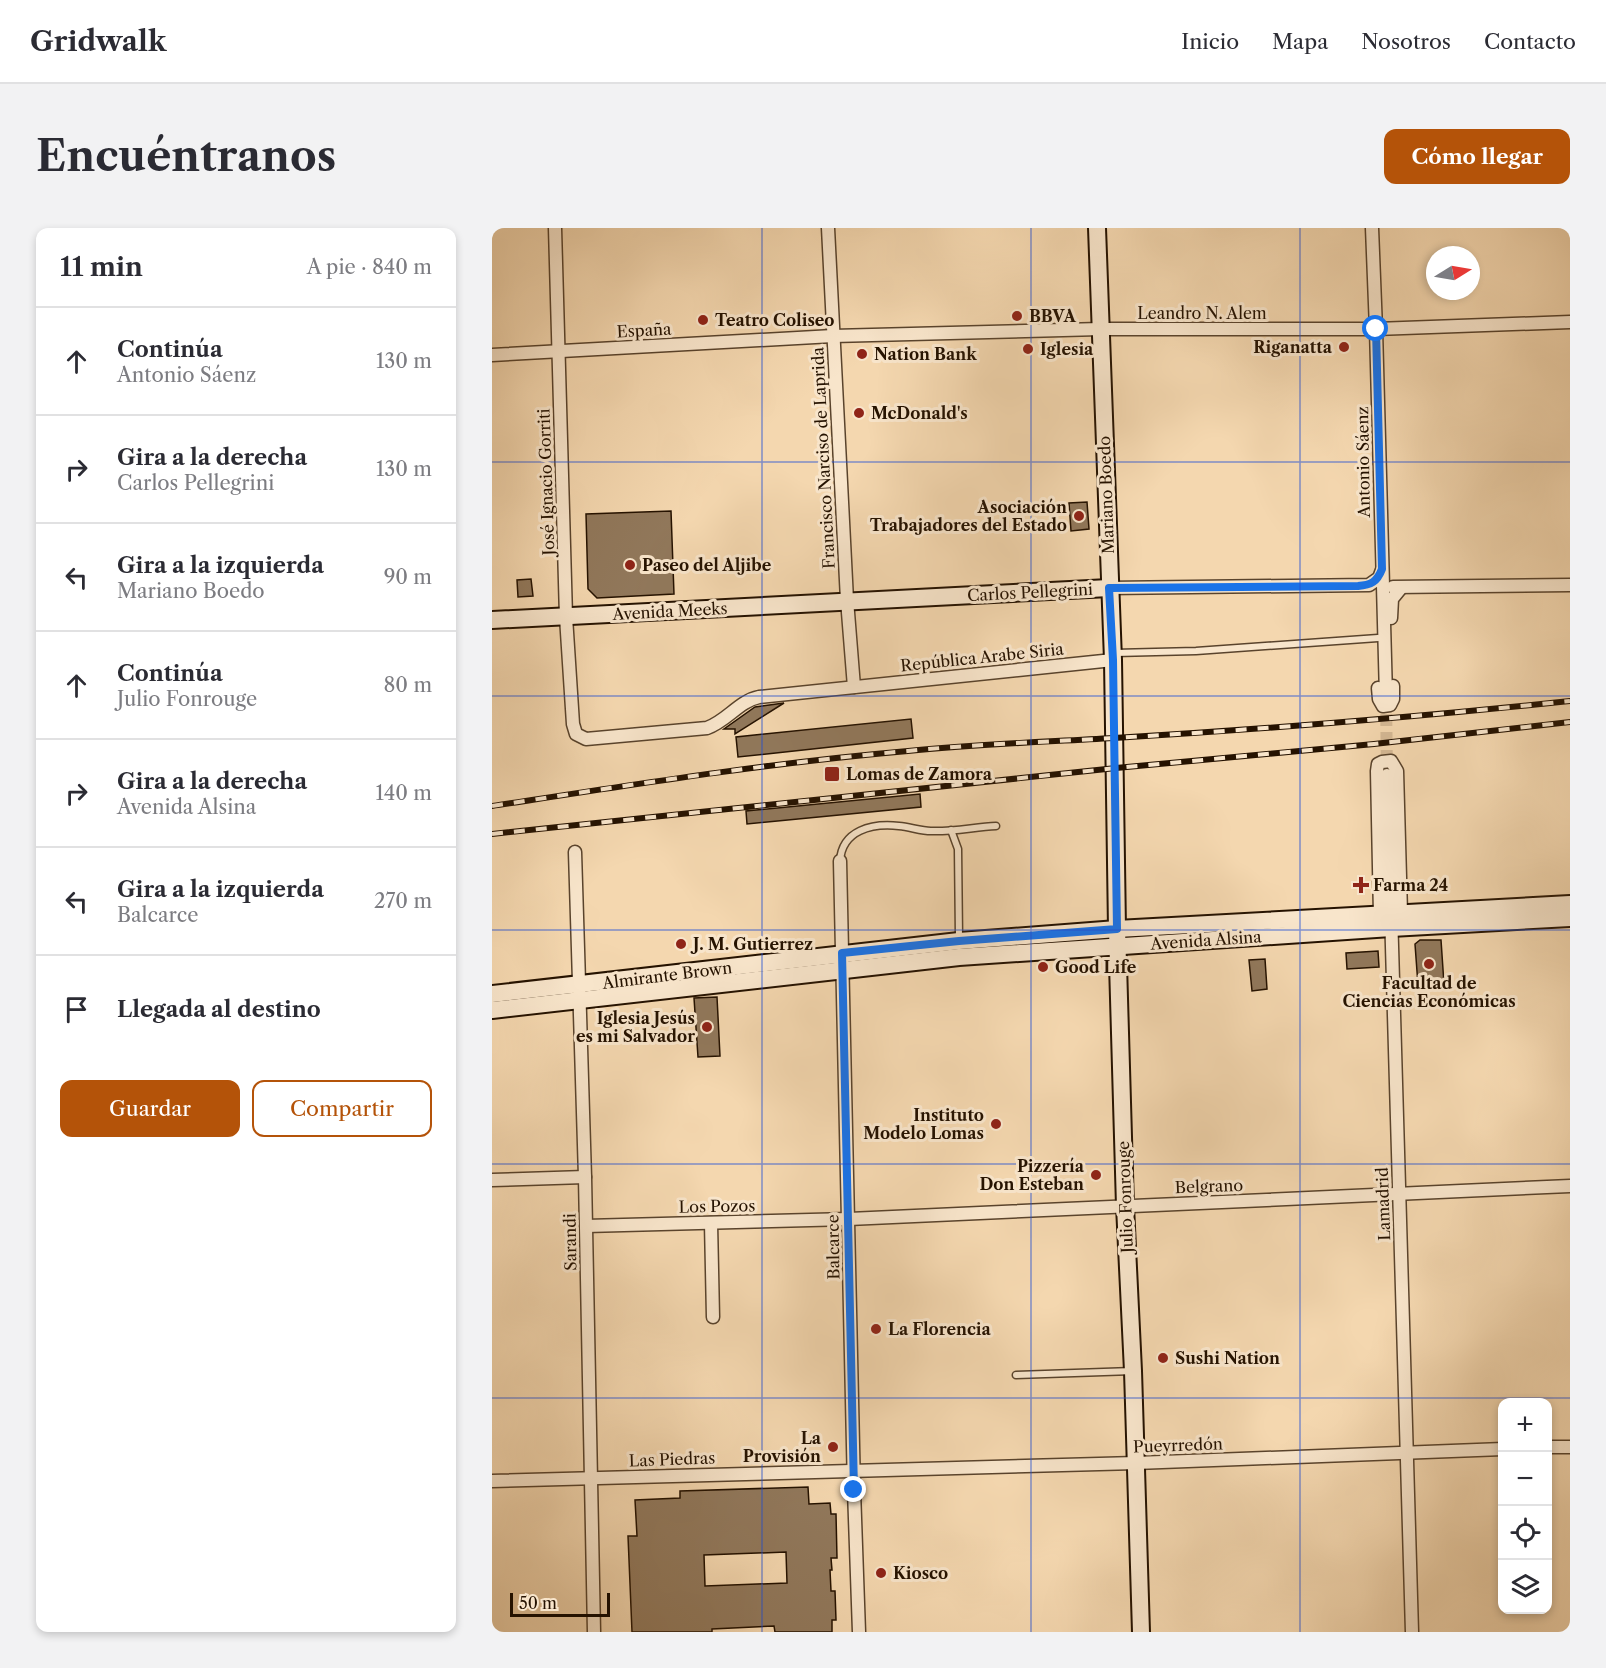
<!DOCTYPE html>
<html lang="es">
<head>
<meta charset="utf-8">
<style>
  body { margin:0; font-family:"Libre Caslon Text",serif; background:#f2f2f3; color:#2b2b33 }
  .controls { position:absolute; right:18px; bottom:18px; display:grid; overflow:hidden; border-radius:12px; box-shadow:0 3px 9px #0003 }
  .controls button { width:54px; height:54px; display:grid; place-items:center; padding:0; border:0; border-bottom:2px solid #e1e1e2; background:#fff; color:#2b2b33; font:30px sans-serif }
  .compass { position:absolute; left:934px; top:18px; width:54px; height:54px; border-radius:50%; background:#fff; box-shadow:0 3px 9px #0003; rotate:79deg }
  .scale { position:absolute; left:18px; bottom:15px; width:100px; box-sizing:border-box; padding-left:6px; border:3px solid #251200; border-top:0; font-size:16px; line-height:21px; white-space:nowrap; color:#251200; -webkit-text-stroke:4px #f8e5cb; paint-order:stroke }
  .stop { position:absolute; width:18px; height:18px; margin:-14px; border:4px solid #1a73e8; border-radius:50%; background:#fff }
  .stop.end { background:#1a73e8; border-color:#fff; box-shadow:0 2px 6px #0008 }
  .list { margin:0; padding:0; list-style:none }
  h2 { display:flex; justify-content:space-between; align-items:center; height:78px; margin:0; padding:0 24px; font-size:26px }
  h2 small { font-size:20px; font-weight:400; color:#7c7c81 }
  .list li { display:grid; grid-template-columns:39px 1fr auto; gap:18px; align-items:center; box-sizing:border-box; height:108px; padding:0 24px; border-top:2px solid #e1e1e2 }
  .list b { display:block; font-size:22px; white-space:nowrap }
  .list p { margin:0; font-size:20px; white-space:nowrap; color:#7c7c81 }
  .list em { font-size:20px; font-style:normal; color:#7c7c81 }
  .actions { display:flex; gap:12px; padding:18px 24px }
  .actions a { flex:1; padding:14px 0; border:2px solid #b45309; border-radius:12px; text-align:center; font-size:21px; color:#b45309 }
  .actions .main { background:#b45309; color:#fff }
  .icon { flex:none; width:33px; height:33px; fill:none; stroke:currentColor; stroke-width:2; stroke-linecap:round; stroke-linejoin:round }
  .map { position:relative; flex:none; width:1078px; height:1404px; overflow:hidden; border-radius:12px }
  header { display:flex; align-items:center; gap:36px; box-sizing:border-box; height:84px; padding:0 30px; background:#fff; border-bottom:2px solid #e1e1e2 }
  header strong { font-size:28px }
  nav { display:flex; gap:33px; margin-inline-start:auto; font-size:21px }
  .intro { display:flex; align-items:center; justify-content:space-between; box-sizing:border-box; height:144px; padding:0 36px }
  h1 { margin:0; font-size:42px }
  .button { padding:15px 27px; border-radius:12px; background:#b45309; color:#fff; font-size:21px; font-weight:700 }
  main { display:flex; gap:36px; padding:0 36px }
  aside { flex:1; background:#fff; border-radius:12px; box-shadow:0 3px 9px #0003 }
  .map>svg:first-child { display:block }
  .building { fill:#91785b; stroke:#251200; stroke-width:1.5; fill-rule:evenodd }
  .lines { fill:none; stroke-linecap:round; stroke-linejoin:round }
  .street-tunnel { stroke:#d5b995; stroke-width:12; stroke-dasharray:12 6; stroke-linecap:butt }
  .lane-casing { stroke:#59432c; stroke-width:9 }
  .street-casing { stroke:#59432c; stroke-width:15 }
  .secondary-casing { stroke:#251200; stroke-width:20 }
  .lane { stroke:#f8e5cb; stroke-width:6 }
  .street { stroke:#f8e5cb; stroke-width:12 }
  .secondary { stroke:#f8e5cb; stroke-width:16 }
  .rail-casing { stroke:#251200; stroke-width:6 }
  .rail { stroke:#f8e5cb; stroke-width:4; stroke-dasharray:11; stroke-linecap:butt }
  .route { stroke:#1a73e8; stroke-width:8 }
  .grid { fill:none; stroke:#1d4ed8; stroke-width:1.5; stroke-opacity:0.55 }
  .poi-dot { fill:#8f2418; stroke:#f8e5cb; stroke-width:2 }
  .labels { text-anchor:middle; dominant-baseline:central; stroke-width:6; stroke-linejoin:round; paint-order:stroke }
  .street-label { font-size:16px; fill:#251200; stroke:#f8e5cb }
  .poi-label { font-size:16px; font-weight:bold; fill:#251200; stroke:#f8e5cb; text-anchor:start }
</style>
</head>
<body>
<header>
<strong>Gridwalk</strong>
<nav><a>Inicio</a><a>Mapa</a><a>Nosotros</a><a>Contacto</a></nav>
</header>
<div class="intro"><h1>Encuéntranos</h1><a class="button">Cómo llegar</a></div>
<main>
<aside>
<h2>11 min<small>A pie · 840 m</small></h2>
<ul class="list">
<li><svg class="icon" aria-label="ahead" viewBox="0 0 24 24"><path d="M12 20V5M6 11l6-6 6 6"/></svg><div><b>Continúa</b><p>Antonio Sáenz</p></div><em>130 m</em></li>
<li><svg class="icon" aria-label="right" viewBox="0 0 24 24"><path d="M7 20v-9h11M14 6l5 5-5 5"/></svg><div><b>Gira a la derecha</b><p>Carlos Pellegrini</p></div><em>130 m</em></li>
<li><svg class="icon" aria-label="left" viewBox="0 0 24 24"><path d="M17 20v-9H6M10 6l-5 5 5 5"/></svg><div><b>Gira a la izquierda</b><p>Mariano Boedo</p></div><em>90 m</em></li>
<li><svg class="icon" aria-label="ahead" viewBox="0 0 24 24"><path d="M12 20V5M6 11l6-6 6 6"/></svg><div><b>Continúa</b><p>Julio Fonrouge</p></div><em>80 m</em></li>
<li><svg class="icon" aria-label="right" viewBox="0 0 24 24"><path d="M7 20v-9h11M14 6l5 5-5 5"/></svg><div><b>Gira a la derecha</b><p>Avenida Alsina</p></div><em>140 m</em></li>
<li><svg class="icon" aria-label="left" viewBox="0 0 24 24"><path d="M17 20v-9H6M10 6l-5 5 5 5"/></svg><div><b>Gira a la izquierda</b><p>Balcarce</p></div><em>270 m</em></li>
<li><svg class="icon" aria-label="arrive" viewBox="0 0 24 24"><path d="M6 21V4h12l-3 4 3 4H6"/></svg><div><b>Llegada al destino</b></div></li>
</ul>
<div class="actions"><a class="main">Guardar</a><a>Compartir</a></div>
</aside>
<div class="map">
<svg width="1078" height="1404" viewBox="0 0 1078 1404">
  <rect width="100%" height="100%" fill="#f4d7af"/>
  <filter id="stains"><feTurbulence type="fractalNoise" baseFrequency=".00333" numOctaves="4"/><feColorMatrix values="0 0 0 0 .2 0 0 0 0 .09 0 0 0 0 .02 0 0 0 .5 -.17"/></filter>
  <radialGradient id="worn" r=".72"><stop offset=".6" stop-color="#630" stop-opacity="0"/><stop offset="1" stop-color="#630" stop-opacity=".3"/></radialGradient>
  <g class="building">
    <polygon points="595,274 597,301 579,303 577,275"/>
    <polygon points="179,283 182,366 105,370 96,361 94,286"/>
    <polygon points="39,351 41,368 26,369 25,352"/>
    <polygon points="292,475 243,506 243,501 232,501 263,479"/>
    <polygon points="419,491 421,510 246,529 244,509"/>
    <polygon points="428,566 429,579 255,596 254,583"/>
    <polygon points="928,712 949,712 952,756 926,757 923,716"/>
    <polygon points="886,723 887,739 855,741 854,725"/>
    <polygon points="773,731 775,761 760,763 757,732"/>
    <polygon points="225,769 228,828 206,829 202,770"/>
    <path d="M316 1259 317 1276 338 1275 339 1286H344L345 1330H339L340 1342H338L339 1363H343L344 1392H340V1404H283L282 1398 220 1401V1404H140L136 1308H145L143 1272 188 1270V1263ZM294 1324 295 1355 213 1358 212 1327Z"/>
  </g>
  <g class="lines">
    <polyline class="street-tunnel" points="894,468 895,547"/>
    <g class="lane-casing">
      <g id="lane">
        <polyline points="623,425 704,423 886,410"/>
        <polyline points="459,602 466,621 467,710"/>
        <path d="M348 633C350 602 380 595 407 598 418 599 429 603 439 603 460 604 483 599 504 598"/>
        <polyline points="524,1147 641,1143"/>
      </g>
    </g>
    <g class="street-casing">
      <g id="street">
        <path d="M63 0 74 389 81 496 84 506 94 511 215 500C235 493 247 473 267 469L621 432"/>
        <polyline points="336,0 355,372 362,459"/>
        <polyline points="880,0 884,101 894,468"/>
        <polyline points="0,127 341,108 608,101 884,101 1078,94"/>
        <polyline points="901,359 1078,357"/>
        <polyline points="617,360 877,357 887,350 890,342"/>
        <polyline points="899,390 900,371 909,360"/>
        <polyline points="886,460 887,471 891,478 898,477 901,471 901,458"/>
        <polyline points="895,547 920,1404"/>
        <polyline points="83,624 93,949 102,1404"/>
        <polyline points="348,633 362,1262 367,1404"/>
        <polyline points="888,687 885,543 886,536 890,534 899,533 905,543 909,685"/>
        <polyline points="0,952 93,949"/>
        <polyline points="219,995 221,1089"/>
        <polyline points="94,998 357,991 1078,958"/>
        <polyline points="1056,1219 1078,1219"/>
        <polyline points="0,1253 644,1235 1011,1221"/>
      </g>
    </g>
    <g class="secondary-casing">
      <g id="secondary">
        <polyline points="605,0 621,432 625,701 633,978 641,1143 649,1404"/>
        <polyline points="0,392 617,360"/>
        <polyline points="0,766 467,713 625,701 1078,676"/>
        <polyline points="0,782 467,729 899,700 1078,690"/>
      </g>
    </g>
    <use href="#lane" class="lane"/>
    <use href="#street" class="street"/>
    <use href="#secondary" class="secondary"/>
    <g class="rail-casing">
      <g id="rail">
        <path d="M0 578C138 557 276 535 416 523 484 516 553 514 622 510 774 501 926 489 1078 473"/>
        <polyline points="0,606 624,540 882,516 1078,494"/>
      </g>
    </g>
    <use href="#rail" class="rail"/>
  </g>
  <g class="lines">
    <path class="route" d="M362 1262 350 725 467 713 625 701 621 432 617 360 866 358C879 357 885 354 890 341L884 101"/>
  </g>
  <path class="grid" d="M270 0V1404M539 0V1404M808 0V1404M0 234H1078M0 468H1078M0 702H1078M0 936H1078M0 1170H1078"/>
  <g class="poi-dot">
    <circle cx="525" cy="88" r="6"/>
    <circle cx="211" cy="92" r="6"/>
    <circle cx="852" cy="119" r="6"/>
    <circle cx="536" cy="121" r="6"/>
    <circle cx="370" cy="126" r="6"/>
    <circle cx="367" cy="185" r="6"/>
    <circle cx="587" cy="288" r="6"/>
    <circle cx="138" cy="337" r="6"/>
    <rect x="332" y="538" width="16" height="16" rx="3"/>
    <path d="M866 648h6v6h6v6h-6v6h-6v-6h-6v-6h6z"/>
    <circle cx="189" cy="716" r="6"/>
    <circle cx="937" cy="736" r="6"/>
    <circle cx="551" cy="739" r="6"/>
    <circle cx="215" cy="799" r="6"/>
    <circle cx="504" cy="896" r="6"/>
    <circle cx="604" cy="947" r="6"/>
    <circle cx="384" cy="1101" r="6"/>
    <circle cx="671" cy="1130" r="6"/>
    <circle cx="341" cy="1219" r="6"/>
    <circle cx="389" cy="1345" r="6"/>
  </g>
  <g class="labels">
    <g class="street-label">
      <text x="710" y="85">Leandro N. Alem</text>
      <text transform="translate(152 102) rotate(-3)">España</text>
      <text transform="translate(331 230) rotate(-93)">Francisco Narciso de Laprida</text>
      <text transform="translate(871 234) rotate(-91)">Antonio Sáenz</text>
      <text transform="translate(54 254) rotate(-92)">José Ignacio Gorriti</text>
      <text transform="translate(614 267) rotate(-92)">Mariano Boedo</text>
      <text transform="translate(538 364) rotate(-3)">Carlos Pellegrini</text>
      <text transform="translate(178 383) rotate(-3)">Avenida Meeks</text>
      <text transform="translate(490 429) rotate(-6)">República Arabe Siria</text>
      <text transform="translate(714 712) rotate(-4)">Avenida Alsina</text>
      <text transform="translate(175 747) rotate(-7)">Almirante Brown</text>
      <text transform="translate(717 958) rotate(-2)">Belgrano</text>
      <text transform="translate(633 969) rotate(-92)">Julio Fonrouge</text>
      <text transform="translate(891 976) rotate(-92)">Lamadrid</text>
      <text transform="translate(225 978) rotate(-1)">Los Pozos</text>
      <text transform="translate(78 1014) rotate(-91)">Sarandi</text>
      <text transform="translate(341 1019) rotate(-91)">Balcarce</text>
      <text transform="translate(686 1217) rotate(-2)">Pueyrredón</text>
      <text transform="translate(180 1231) rotate(-2)">Las Piedras</text>
    </g>
    <g class="poi-label">
      <text x="537" y="88">BBVA</text>
      <text x="223" y="92">Teatro Coliseo</text>
      <text x="840" y="119" text-anchor="end">Riganatta</text>
      <text x="548" y="121">Iglesia</text>
      <text x="382" y="126">Nation Bank</text>
      <text x="379" y="185">McDonald's</text>
      <text x="575" y="279" text-anchor="end">Asociación<tspan x="575" dy="18">Trabajadores del Estado</tspan></text>
      <text x="150" y="337">Paseo del Aljibe</text>
      <text x="354" y="546">Lomas de Zamora</text>
      <text x="881" y="657">Farma 24</text>
      <text x="201" y="716">J. M. Gutierrez</text>
      <text x="563" y="739">Good Life</text>
      <text x="937" y="755" text-anchor="middle">Facultad de<tspan x="937" dy="18">Ciencias Económicas</tspan></text>
      <text x="203" y="790" text-anchor="end">Iglesia Jesús<tspan x="203" dy="18">es mi Salvador</tspan></text>
      <text x="492" y="887" text-anchor="end">Instituto<tspan x="492" dy="18">Modelo Lomas</tspan></text>
      <text x="592" y="938" text-anchor="end">Pizzería<tspan x="592" dy="18">Don Esteban</tspan></text>
      <text x="396" y="1101">La Florencia</text>
      <text x="683" y="1130">Sushi Nation</text>
      <text x="329" y="1210" text-anchor="end">La<tspan x="329" dy="18">Provisión</tspan></text>
      <text x="401" y="1345">Kiosco</text>
    </g>
  </g>
  <rect width="100%" height="100%" filter="url(#stains)"/>
  <rect width="100%" height="100%" fill="url(#worn)"/>
</svg>
<div class="controls">
<button>+</button>
<button>−</button>
<button><svg class="icon" aria-label="locate" viewBox="0 0 24 24"><circle cx="12" cy="12" r="6"/><path d="M12 2v4M12 18v4M2 12h4M18 12h4"/></svg></button>
<button><svg class="icon" aria-label="layers" viewBox="0 0 24 24"><path d="M12 4l9 5-9 5-9-5zM3 14l9 5 9-5"/></svg></button>
</div>
<svg class="compass" viewBox="-18 -18 36 36"><path d="M0-13l5 13h-10z" fill="#e53935"/><path d="M0 13l5-13h-10z" fill="#7c7c81"/></svg>
<div class="scale">50 m</div>
<div class="stop" style="left:884px;top:101px"></div>
<div class="stop end" style="left:362px;top:1262px"></div>
</div>
</main>
</body>
</html>
